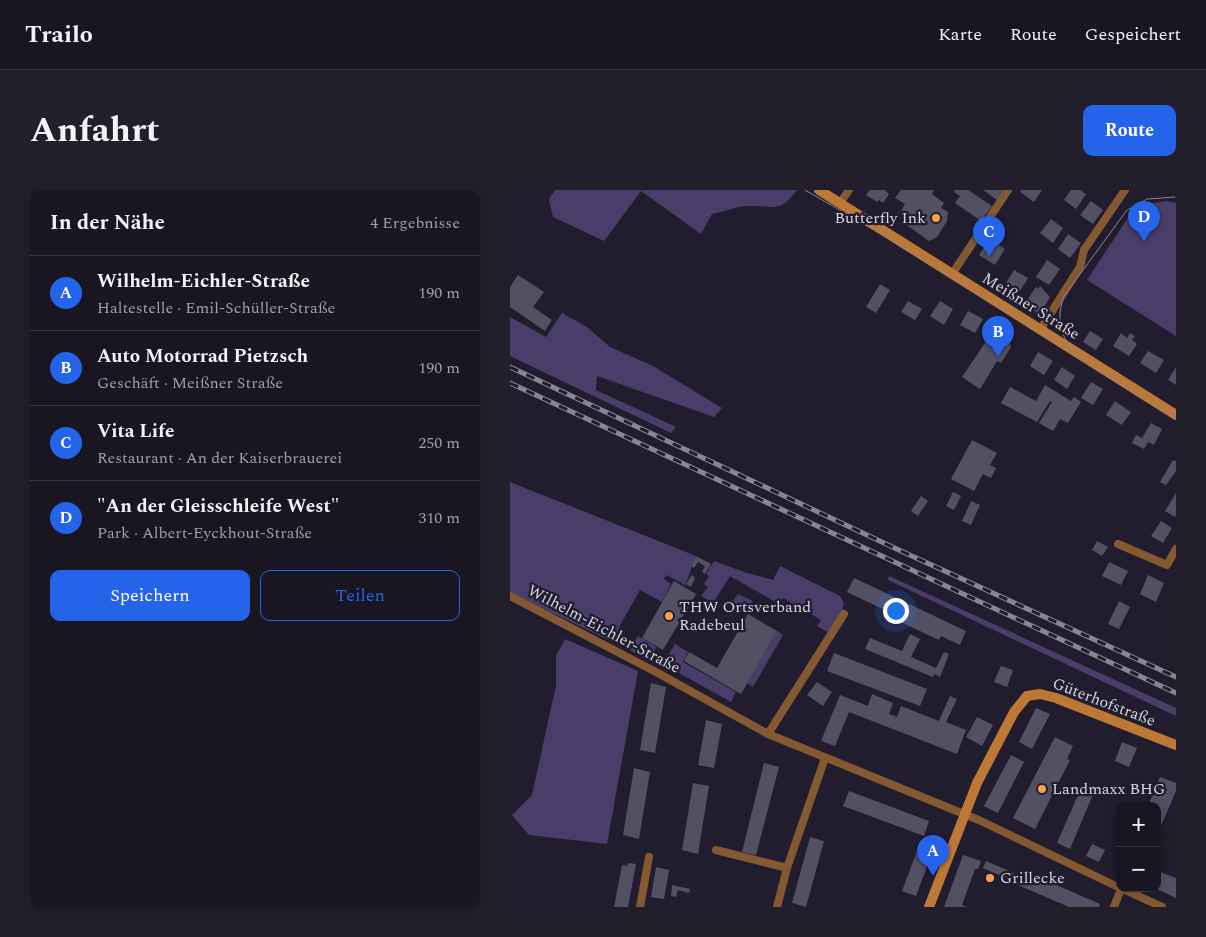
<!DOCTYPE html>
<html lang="de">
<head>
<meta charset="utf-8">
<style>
  body { margin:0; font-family:Spectral,serif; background:#221f2a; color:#f1f3f6 }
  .controls { position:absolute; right:15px; bottom:15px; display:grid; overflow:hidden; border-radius:10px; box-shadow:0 2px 12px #0003 }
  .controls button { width:45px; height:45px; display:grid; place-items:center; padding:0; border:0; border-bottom:1px solid #373540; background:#191622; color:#f1f3f6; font:25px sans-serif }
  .you { position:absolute; left:385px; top:420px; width:18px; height:18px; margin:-12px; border:4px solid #fff; border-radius:50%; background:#1a73e8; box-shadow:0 0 0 8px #1a73e833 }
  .badge { display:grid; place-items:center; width:32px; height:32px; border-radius:50%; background:#2563eb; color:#fff; font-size:16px; font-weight:700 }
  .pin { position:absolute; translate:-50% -41px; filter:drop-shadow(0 1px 2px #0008) }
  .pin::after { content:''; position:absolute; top:26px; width:18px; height:15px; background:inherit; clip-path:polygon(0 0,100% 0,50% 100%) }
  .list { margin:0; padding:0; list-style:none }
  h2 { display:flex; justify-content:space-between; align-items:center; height:65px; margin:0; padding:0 20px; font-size:21px }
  h2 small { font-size:16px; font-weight:400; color:#9f9fa5 }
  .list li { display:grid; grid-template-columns:32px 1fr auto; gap:15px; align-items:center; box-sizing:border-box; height:75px; padding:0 20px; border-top:1px solid #373540 }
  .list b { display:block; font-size:19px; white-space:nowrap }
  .list p { margin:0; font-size:16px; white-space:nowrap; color:#9f9fa5 }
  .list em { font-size:16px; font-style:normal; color:#9f9fa5 }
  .actions { display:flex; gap:10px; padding:15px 20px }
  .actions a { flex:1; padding:11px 0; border:1px solid #2563eb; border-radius:10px; text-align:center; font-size:18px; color:#2563eb }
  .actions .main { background:#2563eb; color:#fff }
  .map { position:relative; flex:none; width:666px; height:717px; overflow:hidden; border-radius:10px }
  header { display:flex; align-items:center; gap:30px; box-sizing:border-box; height:70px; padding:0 25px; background:#191622; border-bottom:1px solid #373540 }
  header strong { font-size:24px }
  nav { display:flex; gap:28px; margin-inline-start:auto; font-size:18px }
  .intro { display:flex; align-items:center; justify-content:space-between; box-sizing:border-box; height:120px; padding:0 30px }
  h1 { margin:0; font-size:35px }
  .button { padding:12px 22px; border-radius:10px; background:#2563eb; color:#fff; font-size:18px; font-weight:700 }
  main { display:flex; gap:30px; padding:0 30px }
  aside { flex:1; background:#191622; border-radius:10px; box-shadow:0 2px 12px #0003 }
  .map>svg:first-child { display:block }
  .green { fill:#493d6a }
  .building { fill:#545064 }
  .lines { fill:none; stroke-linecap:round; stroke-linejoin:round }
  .street { stroke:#845932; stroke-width:8 }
  .secondary { stroke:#be7835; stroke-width:10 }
  .tram { stroke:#888694; stroke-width:1 }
  .rail-casing { stroke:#888694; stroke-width:5 }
  .rail { stroke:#211d2e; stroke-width:3; stroke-dasharray:9; stroke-linecap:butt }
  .poi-dot { fill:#f9a04c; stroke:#211d2e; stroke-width:2 }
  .labels { text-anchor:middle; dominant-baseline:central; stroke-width:4.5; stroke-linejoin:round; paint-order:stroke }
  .poi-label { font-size:16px; fill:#d6d4e0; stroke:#211d2e; text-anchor:start }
  .street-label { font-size:16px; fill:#d6d4e0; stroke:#211d2e }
</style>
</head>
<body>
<header>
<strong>Trailo</strong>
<nav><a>Karte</a><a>Route</a><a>Gespeichert</a></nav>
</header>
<div class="intro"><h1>Anfahrt</h1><a class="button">Route</a></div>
<main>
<aside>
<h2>In der Nähe<small>4 Ergebnisse</small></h2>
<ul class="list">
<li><span class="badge">A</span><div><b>Wilhelm-Eichler-Straße</b><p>Haltestelle · Emil-Schüller-Straße</p></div><em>190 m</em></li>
<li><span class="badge">B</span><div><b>Auto Motorrad Pietzsch</b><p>Geschäft · Meißner Straße</p></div><em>190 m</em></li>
<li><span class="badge">C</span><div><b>Vita Life</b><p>Restaurant · An der Kaiserbrauerei</p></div><em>250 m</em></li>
<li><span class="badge">D</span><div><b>&quot;An der Gleisschleife West&quot;</b><p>Park · Albert-Eyckhout-Straße</p></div><em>310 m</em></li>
</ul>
<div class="actions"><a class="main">Speichern</a><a>Teilen</a></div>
</aside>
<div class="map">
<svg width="666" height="717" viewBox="0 0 666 717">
  <rect width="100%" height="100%" fill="#211d2e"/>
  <g class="green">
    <path d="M45 0H287C270 23 265 16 240 16 231 15 212 22 202 24L191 44 131 1 94 51 43 27 39 9Z"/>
    <polygon points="657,11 666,13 666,146 577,90 621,23 638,14"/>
    <polygon points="52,123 77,137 100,157 143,176 212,218 204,227 87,186 86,200 166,237 161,243 0,166 0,127 36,147"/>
    <path d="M0 292 186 366C181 376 180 385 175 395L156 385 154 389 161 394 152 412 130 400 109 437 115 442 107 454 0 403Z"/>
    <polygon points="204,371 234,382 263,390 270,376 330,406 334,413 332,422 319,443 307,436 311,430 273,408 269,414 220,386 203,413 191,406 198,397 194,394 199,386 196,384"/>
    <polygon points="379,386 666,518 666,526 378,390"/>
    <polygon points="228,404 243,411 236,423 221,414"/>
    <polygon points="267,441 273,445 243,497 237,493"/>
    <polygon points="128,446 146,457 143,463 148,466 142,472 119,460"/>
    <polygon points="55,449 128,481 97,654 19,645 2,625 22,605 46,495 46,466"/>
    <polygon points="165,454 178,462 173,472 226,502 221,512 153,474"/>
  </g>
  <g class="building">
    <polygon points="360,0 375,0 379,4 373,13 369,10 367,12 356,5"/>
    <polygon points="391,0 424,0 422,4 434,13 431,18 438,22 437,31 427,47 419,51 394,33 399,26 391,21 395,14 385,8"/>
    <polygon points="445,0 458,0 482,16 471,31 445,13 450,6 444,2"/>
    <polygon points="473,0 493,0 487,10"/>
    <polygon points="511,0 532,0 524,12 510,2"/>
    <polygon points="561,0 570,0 576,4 566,19 554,10"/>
    <polygon points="581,11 593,20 583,34 570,25"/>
    <polygon points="541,29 553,38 543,53 530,43"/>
    <polygon points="558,44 571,53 560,68 548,59"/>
    <polygon points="479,49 495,59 485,75 469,65"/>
    <polygon points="537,70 550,79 539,95 526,87"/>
    <polygon points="504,80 518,88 510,101 496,93"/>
    <polygon points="8,85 34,102 23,117 42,130 35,141 0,117 0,97"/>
    <polygon points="370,94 380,100 366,123 356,117"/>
    <polygon points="530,96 540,107 531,123 527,123 515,113 526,97 528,99"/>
    <polygon points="398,111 412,119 405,130 391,122"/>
    <polygon points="430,111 443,119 434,135 420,126"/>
    <polygon points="458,121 473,129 465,143 450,135"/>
    <polygon points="483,141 499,151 501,157 491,173 487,171 470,199 452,187"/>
    <polygon points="580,141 593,149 586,160 573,152"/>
    <polygon points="611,143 617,148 620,143 625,146 622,150 627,154 619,166 603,156"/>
    <polygon points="638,161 654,170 646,183 630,173"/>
    <polygon points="528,162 543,171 534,185 520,176"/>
    <polygon points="552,177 565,186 557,199 544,190"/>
    <polygon points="666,177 666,195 658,190"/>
    <polygon points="581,192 593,199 583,215 571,208"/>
    <polygon points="535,195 561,211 564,207 571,212 558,233 550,229 543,241 529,233 542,212 540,211 527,232 491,213 500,197 526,211"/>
    <polygon points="605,211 621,222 612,235 596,225"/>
    <polygon points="641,233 652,239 644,255 638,252 634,259 622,253 626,245 632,248"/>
    <polygon points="462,250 487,263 480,275 486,278 481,288 473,284 464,301 441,289"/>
    <polygon points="663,270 666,271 666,281 656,295 650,292"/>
    <polygon points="443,302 451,306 444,320 436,316"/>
    <polygon points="666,303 666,325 665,327 655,321"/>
    <polygon points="411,306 418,311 408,326 401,321"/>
    <polygon points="461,311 470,315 461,335 452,331"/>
    <polygon points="651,331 662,338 653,353 641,346"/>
    <polygon points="587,351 598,357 592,366 582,360"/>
    <polygon points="186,366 201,374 195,384 192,382 195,376 188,372 184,378 181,376"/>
    <polygon points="599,372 618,381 611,395 592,386"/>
    <polygon points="182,385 185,388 181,397 176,394"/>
    <polygon points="638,385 654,393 646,412 630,404"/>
    <polygon points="344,388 456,441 450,455 431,446 429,450 380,427 381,423 337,402"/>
    <polygon points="164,391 186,404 153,460 132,448"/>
    <polygon points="609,411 620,417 609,439 598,434"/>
    <polygon points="238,424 267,441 231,504 174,471 179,462 207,478"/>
    <polygon points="400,444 410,449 401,467 426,478 434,462 439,464 430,487 424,484 423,487 355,459 360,448 392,461"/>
    <polygon points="324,463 417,499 410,516 317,481"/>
    <polygon points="491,476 503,480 497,497 484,492"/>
    <polygon points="307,492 322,502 313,516 297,505"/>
    <polygon points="141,493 156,497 145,563 130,560"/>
    <polygon points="362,504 383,513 379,524 382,525 387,527 391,516 429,531 440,506 447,509 436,532 456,540 447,564 339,522 325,556 311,551 330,505 358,516"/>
    <polygon points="586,508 597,513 595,518 583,513"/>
    <polygon points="526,518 540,524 522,559 509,552"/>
    <polygon points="467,527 483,535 472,556 456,547"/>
    <polygon points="196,530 212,534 204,578 188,575"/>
    <polygon points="545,547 563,556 557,569 560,570 525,639 503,628"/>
    <polygon points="612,552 627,558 619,577 605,571"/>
    <polygon points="501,565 514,572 488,623 474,616"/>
    <polygon points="254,573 269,577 246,665 232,662"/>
    <polygon points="124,578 140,582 129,649 113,645"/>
    <polygon points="650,587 666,593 666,601 647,645 647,616 638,616"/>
    <polygon points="183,593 199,596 188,664 172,660"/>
    <polygon points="572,596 584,602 560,659 547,653"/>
    <polygon points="339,601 419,631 414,646 333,616"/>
    <polygon points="300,647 314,651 296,717 282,713"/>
    <polygon points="410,653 424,658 406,706 392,701"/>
    <polygon points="582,654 595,660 589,672 576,666"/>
    <polygon points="453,665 471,671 468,679 465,679 452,715 457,717 434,717"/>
    <polygon points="476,671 504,683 501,690 473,678"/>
    <polygon points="118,673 126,674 118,717 104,717 112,675 117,676"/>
    <polygon points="146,677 159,680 154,709 141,707"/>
    <polygon points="514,681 590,714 589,717 559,717 508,695"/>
    <polygon points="647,681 666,688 666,708 647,699"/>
    <polygon points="162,695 180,699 179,703 168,700 166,707 161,706"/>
  </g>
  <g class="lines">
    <g class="street">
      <polyline points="330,13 339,0"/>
      <polyline points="442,84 498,0"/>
      <polyline points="530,140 570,77 574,60 615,0"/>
      <polyline points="608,354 657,375 666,359"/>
      <polyline points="0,406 146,482 258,544 471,631 610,698"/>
      <polyline points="258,544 334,424"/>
      <polyline points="206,660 277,678"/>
      <polyline points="611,698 652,717"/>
      <polyline points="130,717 139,667"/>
      <polyline points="267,717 277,678 315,568"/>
      <polyline points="604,717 611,699"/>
    </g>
    <g class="secondary">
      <polyline points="309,0 666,225"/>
      <polyline points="419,717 467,593 504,522 517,506 530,504 546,508 666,555"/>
    </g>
    <g class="tram">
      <polyline points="295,0 404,63 666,228"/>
      <path d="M563 160C548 143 547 126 554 106L617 20 637 9 666 7"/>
    </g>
    <g class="rail-casing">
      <g id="rail">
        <polyline points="0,177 391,361 666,487"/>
        <polyline points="0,193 666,503"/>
      </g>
    </g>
    <use href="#rail" class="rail"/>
  </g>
  <g class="poi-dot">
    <circle cx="426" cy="28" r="5"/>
    <circle cx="159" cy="426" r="5"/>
    <circle cx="532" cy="599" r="5"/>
    <circle cx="480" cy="688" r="5"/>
  </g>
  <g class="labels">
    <g class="poi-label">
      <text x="416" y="28" text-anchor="end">Butterfly Ink</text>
      <text x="169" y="417">THW Ortsverband<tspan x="169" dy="18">Radebeul</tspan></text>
      <text x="542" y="599">Landmaxx BHG</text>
      <text x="490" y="688">Grillecke</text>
    </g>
    <g class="street-label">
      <text transform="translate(521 116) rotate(32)">Meißner Straße</text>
      <text transform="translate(94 439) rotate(28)">Wilhelm-Eichler-Straße</text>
      <text transform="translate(594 512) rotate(21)">Güterhofstraße</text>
    </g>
  </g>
</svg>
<div class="controls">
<button>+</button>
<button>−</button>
</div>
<div class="you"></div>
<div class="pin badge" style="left:423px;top:686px">A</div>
<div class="pin badge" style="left:488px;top:167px">B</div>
<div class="pin badge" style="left:479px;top:67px">C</div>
<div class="pin badge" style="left:634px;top:52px">D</div>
</div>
</main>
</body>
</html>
